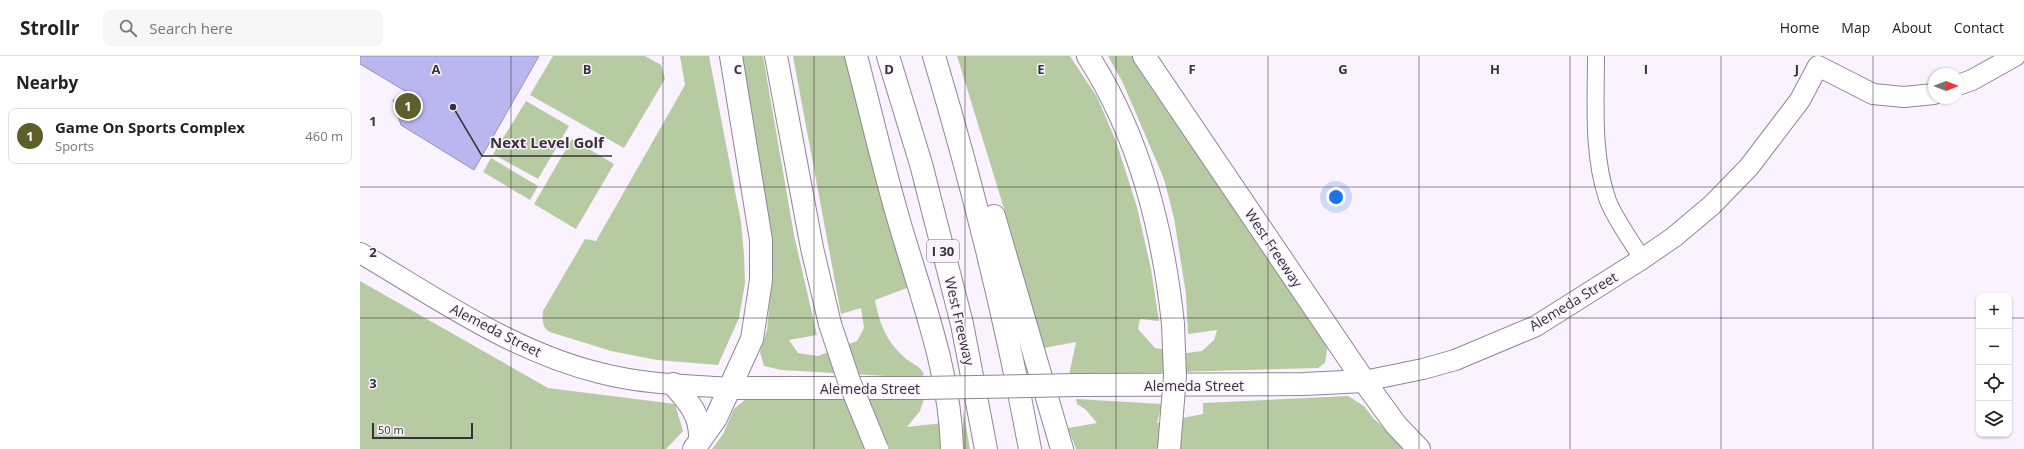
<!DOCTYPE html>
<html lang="en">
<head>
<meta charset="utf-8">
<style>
  body { margin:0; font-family:"Open Sans",sans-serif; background:#f6f6f6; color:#222 }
  .controls { position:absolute; right:12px; bottom:12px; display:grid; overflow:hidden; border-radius:8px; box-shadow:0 1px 3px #0004 }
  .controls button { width:36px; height:36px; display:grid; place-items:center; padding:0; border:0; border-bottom:1px solid #e0e0e0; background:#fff; color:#222; font:20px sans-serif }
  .compass { position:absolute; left:1568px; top:12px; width:36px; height:36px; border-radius:50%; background:#fff; box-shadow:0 1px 3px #0004; rotate:90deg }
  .scale { position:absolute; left:12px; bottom:10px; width:101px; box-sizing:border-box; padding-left:4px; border:2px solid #363238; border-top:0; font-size:11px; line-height:14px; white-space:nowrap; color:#363238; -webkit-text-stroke:3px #fbf2ff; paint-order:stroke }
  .you { position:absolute; left:976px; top:141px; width:14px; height:14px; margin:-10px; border:3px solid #fff; border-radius:50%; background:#1a73e8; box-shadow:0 0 0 6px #1a73e833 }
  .badge { display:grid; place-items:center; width:26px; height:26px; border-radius:50%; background:#5e5e2b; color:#fff; font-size:13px; font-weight:700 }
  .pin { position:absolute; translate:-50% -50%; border:2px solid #fff; box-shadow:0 1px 4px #0006 }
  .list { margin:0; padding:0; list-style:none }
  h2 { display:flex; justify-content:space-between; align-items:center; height:52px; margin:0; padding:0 16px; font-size:17px }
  h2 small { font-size:13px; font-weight:400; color:#767676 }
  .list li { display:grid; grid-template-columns:26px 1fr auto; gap:12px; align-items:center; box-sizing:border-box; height:56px; margin:0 8px 8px; padding:0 8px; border:1px solid #e0e0e0; border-radius:8px }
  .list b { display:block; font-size:15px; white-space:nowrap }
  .list p { margin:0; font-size:13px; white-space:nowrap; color:#767676 }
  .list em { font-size:13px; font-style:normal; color:#767676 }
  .icon { flex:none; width:22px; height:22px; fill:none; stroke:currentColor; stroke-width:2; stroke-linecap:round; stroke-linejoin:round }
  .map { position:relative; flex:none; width:1664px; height:393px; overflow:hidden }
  header { display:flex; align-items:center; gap:24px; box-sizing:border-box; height:56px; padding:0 20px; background:#fff; border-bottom:1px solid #e0e0e0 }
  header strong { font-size:19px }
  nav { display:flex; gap:22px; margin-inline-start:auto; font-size:14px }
  .search { width:280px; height:36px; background:#f6f6f6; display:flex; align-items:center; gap:10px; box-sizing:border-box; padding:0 14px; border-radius:8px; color:#767676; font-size:15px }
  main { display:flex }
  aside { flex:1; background:#fff }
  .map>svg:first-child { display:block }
  .green { fill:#b7cba2 }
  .building { fill:#b9b6f0; stroke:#9796a7 }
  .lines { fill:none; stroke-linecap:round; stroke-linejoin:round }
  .minor-casing { stroke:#908694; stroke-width:18 }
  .tertiary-casing { stroke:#908694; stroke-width:22 }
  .secondary-casing { stroke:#908694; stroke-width:24 }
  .motorway-casing { stroke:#908694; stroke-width:24 }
  .minor { stroke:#fff; stroke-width:16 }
  .tertiary { stroke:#fff; stroke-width:20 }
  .secondary { stroke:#fff; stroke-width:22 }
  .motorway { stroke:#fff; stroke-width:22 }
  .secondary-bridge-casing { stroke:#908694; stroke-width:24; stroke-linecap:butt }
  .motorway-bridge-casing { stroke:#908694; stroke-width:24; stroke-linecap:butt }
  .secondary-bridge { stroke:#fff; stroke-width:22 }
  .motorway-bridge { stroke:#fff; stroke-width:22 }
  .grid { fill:none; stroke:#363238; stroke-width:1; stroke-opacity:0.55 }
  .labels { text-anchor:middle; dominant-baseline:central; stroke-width:3; stroke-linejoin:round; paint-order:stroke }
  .shield { fill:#fbf2ff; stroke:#716c74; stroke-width:1 }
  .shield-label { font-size:13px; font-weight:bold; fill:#363238 }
  .street-label { font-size:14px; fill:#363238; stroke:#fbf2ff }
  .grid-label { font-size:13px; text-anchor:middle; font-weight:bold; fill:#363238; stroke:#fbf2ff; stroke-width:3; stroke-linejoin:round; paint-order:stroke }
  .leader { fill:none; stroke:#363238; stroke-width:1.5 }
  .callout-dot { fill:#363238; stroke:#fbf2ff; stroke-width:1.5 }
  .callout-label { font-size:15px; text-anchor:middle; font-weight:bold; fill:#363238; stroke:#fbf2ff; stroke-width:3; stroke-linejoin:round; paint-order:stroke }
</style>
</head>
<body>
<header>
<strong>Strollr</strong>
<div class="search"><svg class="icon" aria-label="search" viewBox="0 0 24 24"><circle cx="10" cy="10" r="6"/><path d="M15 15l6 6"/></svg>Search here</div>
<nav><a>Home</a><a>Map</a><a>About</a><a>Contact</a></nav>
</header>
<main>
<aside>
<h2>Nearby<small></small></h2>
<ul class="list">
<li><span class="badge">1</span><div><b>Game On Sports Complex</b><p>Sports</p></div><em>460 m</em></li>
</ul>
</aside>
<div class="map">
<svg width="1664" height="393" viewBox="0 0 1664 393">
  <rect width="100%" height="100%" fill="#fbf2ff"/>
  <g class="green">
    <polygon points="193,0 285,0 301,9 305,23 264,92 170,39"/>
    <path d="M320 0H349L381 166 384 199 385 227 379 262 358 309 297 304 251 295 190 276C182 271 182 264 183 255L225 183 236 185 325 29Z"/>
    <path d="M379 0H403L434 179 457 279 429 284 438 297 458 300 497 285 504 272 501 252 481 258 433 0H487L547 232 515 244C519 266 526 285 543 300 550 308 559 308 564 318L561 322 421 314 404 310 400 296 407 274 412 219Z"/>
    <polygon points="597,0 710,0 737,41 756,85 777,151 791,213 799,265 780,263 778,273 795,292 827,297 842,295 854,284 857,274 828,278 826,238 814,162 804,123 763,27 748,0 774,0 968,287 965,307 958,312 709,319 716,286 684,292 646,159"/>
    <polygon points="166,45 209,70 178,123 133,98"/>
    <polygon points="212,83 254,108 216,173 174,148"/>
    <polygon points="131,102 178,130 170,144 123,116"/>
    <polygon points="0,225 188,332 315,348 323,375 306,393 0,393"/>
    <polygon points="988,340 1004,350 1014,363 1048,393 716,393 708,372 737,367 726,354 717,348 716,343 802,348 797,367 843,358 843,347"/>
    <polygon points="399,341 564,343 560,355 547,371 583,367 581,393 352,393 363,378 374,353 386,343"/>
    <polygon points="603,354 610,393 603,393"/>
  </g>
  <polygon class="building" points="0,0 179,0 114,114 41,69 33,44 52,39 0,8"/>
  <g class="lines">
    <g class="minor-casing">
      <path id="minor" d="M1236 0C1236 47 1232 97 1247 142 1252 159 1273 187 1282 203"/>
    </g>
    <g class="tertiary-casing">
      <g id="tertiary">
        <polyline points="1598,29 1612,24 1655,0"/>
        <path d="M0 197C77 242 153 296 240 317 282 328 326 329 369 332"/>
        <polyline points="1004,325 1063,313 1095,304 1176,270 1282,203 1314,181 1352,149 1389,111 1440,44 1458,10 1513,38 1544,41 1574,38"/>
      </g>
    </g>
    <g class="secondary-casing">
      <g id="secondary">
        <polyline points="784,0 1004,325 1036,369 1059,393"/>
        <path d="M313 328C329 347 341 358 340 384"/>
        <polyline points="717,329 944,328 1004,325"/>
        <polyline points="369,332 560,332"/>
        <polyline points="334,393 356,362 392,283 401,224 401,184 371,0"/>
      </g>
    </g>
    <g class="motorway-casing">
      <g id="motorway">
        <polyline points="416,0 452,192 470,268"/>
        <path d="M496 0C510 53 522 106 537 158 559 236 590 311 592 393"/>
        <polyline points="528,0 561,108 602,268 626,393"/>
        <path d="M574 0C613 130 645 259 670 393"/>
        <path d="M728 0C780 81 803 174 813 268"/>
        <polyline points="634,160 702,393"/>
      </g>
    </g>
    <use href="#minor" class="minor"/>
    <use href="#tertiary" class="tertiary"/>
    <use href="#secondary" class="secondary"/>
    <use href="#motorway" class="motorway"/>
    <g class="secondary-bridge-casing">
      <polyline id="secondary-bridge" points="560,332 717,329"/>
    </g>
    <g class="motorway-bridge-casing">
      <g id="motorway-bridge">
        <polyline points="470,268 489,325 517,393"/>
        <polyline points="809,393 815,320 813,268"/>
      </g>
    </g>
    <use href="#secondary-bridge" class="secondary-bridge"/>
    <use href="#motorway-bridge" class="motorway-bridge"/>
  </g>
  <path class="grid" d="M151 0V393M303 0V393M454 0V393M605 0V393M756 0V393M908 0V393M1059 0V393M1210 0V393M1361 0V393M1513 0V393M0 131H1664M0 262H1619M1649 262H1664"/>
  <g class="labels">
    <rect class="shield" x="567" y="184" width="32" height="22" rx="3"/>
    <g class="shield-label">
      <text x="583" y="195">I 30</text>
    </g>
    <g class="street-label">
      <text transform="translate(914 192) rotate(56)">West Freeway</text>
      <text transform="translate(1213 245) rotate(-31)">Alemeda Street</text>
      <text transform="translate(600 265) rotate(77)">West Freeway</text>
      <text transform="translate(136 274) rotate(27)">Alemeda Street</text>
      <text x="834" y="329">Alemeda Street</text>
      <text x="510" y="332">Alemeda Street</text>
    </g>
  </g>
  <g class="grid-label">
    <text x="76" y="18">A</text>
    <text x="227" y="18">B</text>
    <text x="378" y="18">C</text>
    <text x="529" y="18">D</text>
    <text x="681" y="18">E</text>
    <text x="832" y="18">F</text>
    <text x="983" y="18">G</text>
    <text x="1135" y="18">H</text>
    <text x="1286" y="18">I</text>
    <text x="1437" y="18">J</text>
    <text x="13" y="70">1</text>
    <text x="13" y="201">2</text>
    <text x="13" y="332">3</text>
  </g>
  <path class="leader" d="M93 51L122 100H252"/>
  <circle class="callout-dot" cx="93" cy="51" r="4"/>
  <g class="callout-label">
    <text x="187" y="92">Next Level Golf</text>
  </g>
</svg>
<div class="controls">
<button>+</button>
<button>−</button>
<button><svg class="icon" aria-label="locate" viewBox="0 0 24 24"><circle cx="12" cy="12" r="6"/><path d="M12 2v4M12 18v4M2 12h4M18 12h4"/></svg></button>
<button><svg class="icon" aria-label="layers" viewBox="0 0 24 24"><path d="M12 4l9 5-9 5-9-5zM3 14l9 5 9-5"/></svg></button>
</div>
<svg class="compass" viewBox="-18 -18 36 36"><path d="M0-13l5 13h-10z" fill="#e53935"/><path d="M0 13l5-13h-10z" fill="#767676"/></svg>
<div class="scale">50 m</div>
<div class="you"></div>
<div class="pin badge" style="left:48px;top:50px">1</div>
</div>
</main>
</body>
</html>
